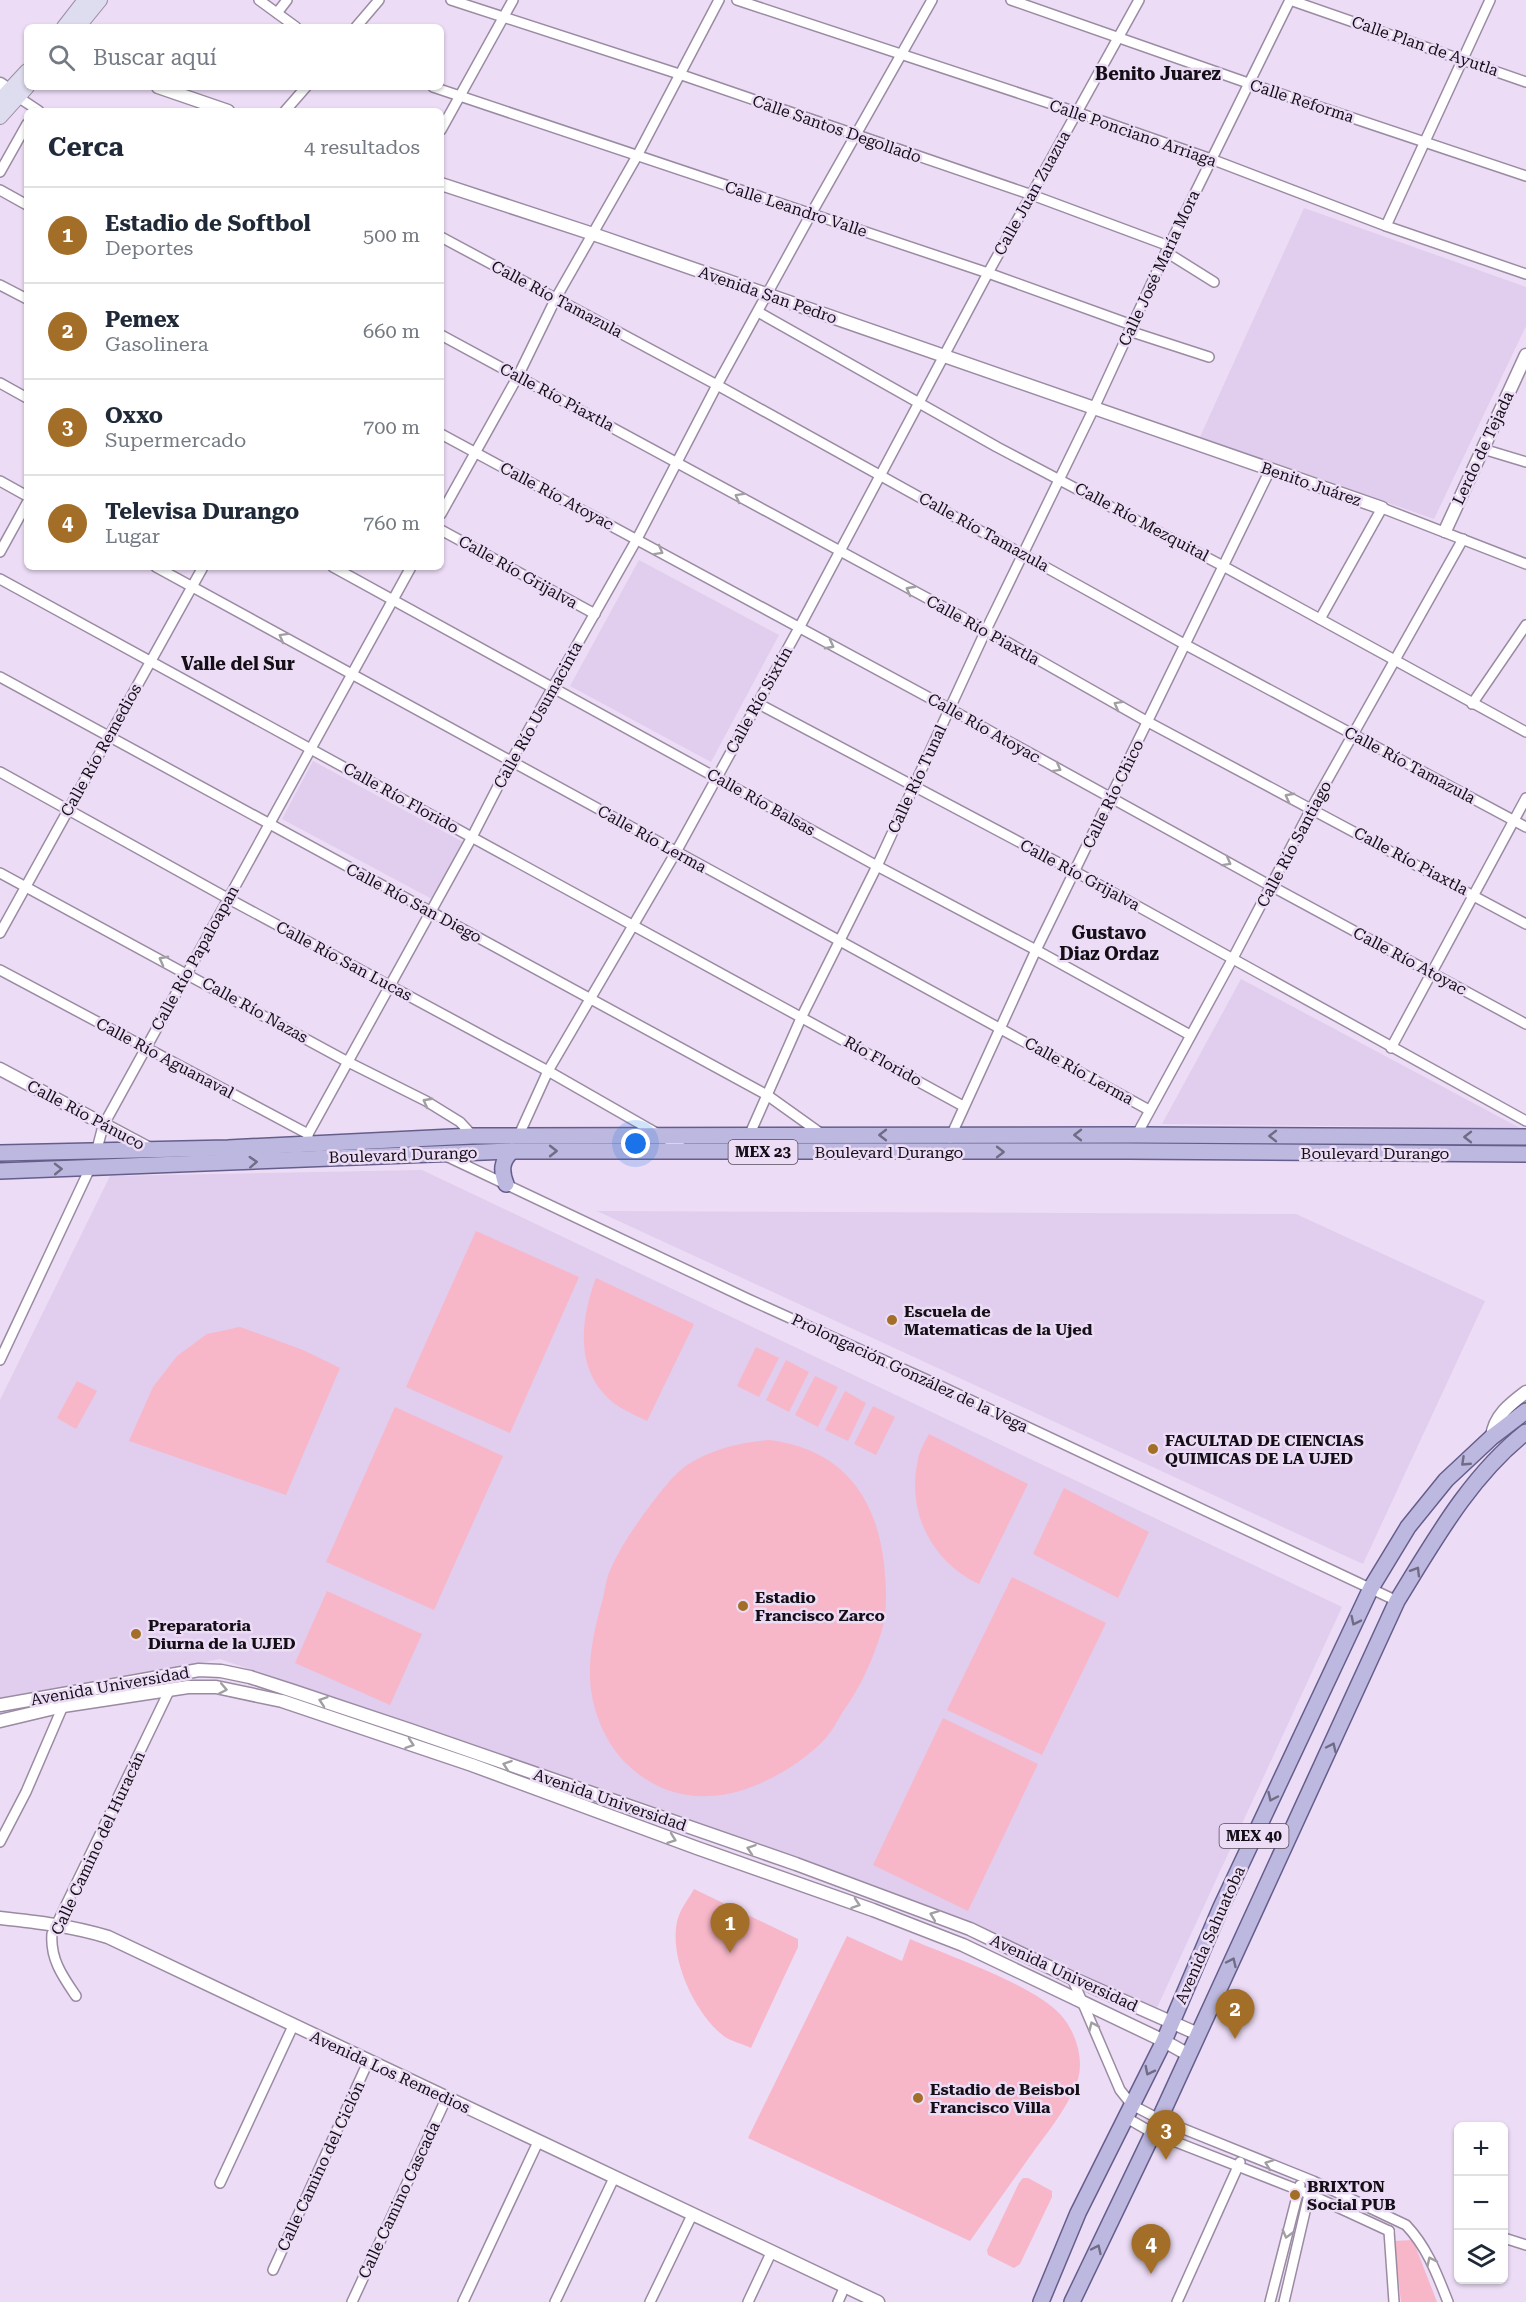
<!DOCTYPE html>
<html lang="es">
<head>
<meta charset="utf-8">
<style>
  body { margin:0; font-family:"Roboto Serif",serif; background:#f6f6f7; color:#1f2937 }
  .controls { position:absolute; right:18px; bottom:18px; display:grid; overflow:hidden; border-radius:9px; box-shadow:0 2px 4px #0004 }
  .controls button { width:54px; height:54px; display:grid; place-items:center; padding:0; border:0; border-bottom:2px solid #e0e1e3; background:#fff; color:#1f2937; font:30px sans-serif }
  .you { position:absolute; left:636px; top:1144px; width:21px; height:21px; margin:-15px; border:4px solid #fff; border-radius:50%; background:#1a73e8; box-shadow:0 0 0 9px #1a73e833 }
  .badge { display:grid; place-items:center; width:39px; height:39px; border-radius:50%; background:#a36f28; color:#fff; font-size:20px; font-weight:700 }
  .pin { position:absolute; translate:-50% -50px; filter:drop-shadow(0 2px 3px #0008) }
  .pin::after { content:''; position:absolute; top:32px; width:21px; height:18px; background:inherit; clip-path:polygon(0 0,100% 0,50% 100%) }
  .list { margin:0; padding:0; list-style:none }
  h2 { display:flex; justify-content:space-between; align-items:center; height:78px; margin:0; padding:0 24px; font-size:26px }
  h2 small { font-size:20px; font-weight:400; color:#747a83 }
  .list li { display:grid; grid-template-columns:39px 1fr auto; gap:18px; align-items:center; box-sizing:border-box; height:96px; padding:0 24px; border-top:2px solid #e0e1e3 }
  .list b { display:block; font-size:22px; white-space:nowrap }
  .list p { margin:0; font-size:20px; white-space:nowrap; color:#747a83 }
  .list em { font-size:20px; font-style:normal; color:#747a83 }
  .icon { flex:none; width:33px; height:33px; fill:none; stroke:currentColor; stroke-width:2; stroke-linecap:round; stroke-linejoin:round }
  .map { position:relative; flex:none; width:1526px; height:2302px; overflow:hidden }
  .search { position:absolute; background:#fff; box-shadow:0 2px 4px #0004; left:24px; top:24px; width:420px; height:66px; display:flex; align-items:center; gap:15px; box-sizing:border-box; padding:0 21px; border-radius:9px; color:#747a83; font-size:22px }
  .panel { position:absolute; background:#fff; box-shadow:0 2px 4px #0004; left:24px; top:108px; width:420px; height:462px; border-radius:9px }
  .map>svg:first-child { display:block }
  .built { fill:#e1cded }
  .green { fill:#f7b7c9 }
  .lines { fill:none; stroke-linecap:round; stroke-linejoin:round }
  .minor-casing { stroke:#9a8ba3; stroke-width:12 }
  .tertiary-casing { stroke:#9a8ba3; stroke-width:15 }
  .secondary-casing { stroke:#9a8ba3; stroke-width:16 }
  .primary-casing { stroke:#655e8b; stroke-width:18 }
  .minor { stroke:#fff; stroke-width:9 }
  .tertiary { stroke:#fff; stroke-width:12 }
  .secondary { stroke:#dedcef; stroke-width:14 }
  .primary { stroke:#bdb8df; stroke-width:15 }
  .oneway { stroke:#a19fa2 }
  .oneway2 { stroke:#716c85 }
  .poi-dot { fill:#a36f28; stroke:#ecdcf6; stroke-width:2 }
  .labels { text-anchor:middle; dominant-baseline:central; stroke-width:5; stroke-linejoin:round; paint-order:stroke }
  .shield { fill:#ecdcf6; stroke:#554c5a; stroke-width:1.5 }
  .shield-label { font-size:15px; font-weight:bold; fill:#140f17 }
  .street-label { font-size:16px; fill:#140f17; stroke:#ecdcf6 }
  .poi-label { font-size:16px; font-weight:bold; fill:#140f17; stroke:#ecdcf6; text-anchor:start }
  .neighbourhood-label { font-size:18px; font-weight:bold; fill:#140f17; stroke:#ecdcf6 }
</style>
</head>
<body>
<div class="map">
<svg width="1526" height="2302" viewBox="0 0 1526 2302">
  <rect width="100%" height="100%" fill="#ecdcf6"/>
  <g class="built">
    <polygon points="1304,208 1526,287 1526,326 1434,519 1200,437"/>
    <polygon points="639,560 779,635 711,762 570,686"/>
    <polygon points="313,761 463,842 432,899 282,819"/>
    <polygon points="1241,979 1520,1128 1162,1124"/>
    <polygon points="422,1170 1342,1607 1155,2012 962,1919 220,1659 0,1701 0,1400 110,1176"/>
    <polygon points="597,1211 1296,1214 1485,1301 1363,1564"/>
  </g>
  <g class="green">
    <polygon points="1142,1141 1526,1144 1471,1146 1143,1144"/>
    <polygon points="476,1231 579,1277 510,1433 406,1387"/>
    <path d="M596 1278 694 1324 647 1421C633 1414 615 1407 604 1394 575 1362 582 1315 596 1278Z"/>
    <polygon points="240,1327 303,1350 340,1368 286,1495 129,1441 153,1387 177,1356 207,1334"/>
    <polygon points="756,1347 779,1358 759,1397 737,1386"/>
    <polygon points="786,1360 809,1372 789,1412 766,1400"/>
    <polygon points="815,1376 838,1387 818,1427 795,1415"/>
    <polygon points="77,1381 97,1391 76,1429 57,1418"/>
    <polygon points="845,1391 866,1403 848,1441 825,1430"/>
    <polygon points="873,1406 895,1417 876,1455 854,1444"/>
    <polygon points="395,1407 503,1456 434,1610 326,1562"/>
    <path d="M929 1434 1028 1484 979 1584C932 1562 906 1512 918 1460 919 1451 925 1442 929 1434Z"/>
    <path d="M770 1440C841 1450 876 1494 884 1564 886 1585 888 1609 882 1630 873 1660 860 1688 842 1713 837 1722 832 1731 825 1739 803 1762 773 1780 743 1790 701 1803 661 1796 629 1766 606 1746 591 1709 590 1678 589 1654 595 1626 602 1602 605 1591 606 1578 611 1568 622 1544 637 1523 652 1503 662 1490 674 1474 687 1465 712 1449 741 1442 770 1440Z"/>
    <polygon points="1064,1488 1149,1532 1118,1598 1033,1554"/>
    <polygon points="1012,1577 1106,1623 1042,1755 947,1710"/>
    <polygon points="327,1591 422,1634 390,1705 295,1663"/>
    <polygon points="943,1718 1038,1764 968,1911 873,1865"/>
    <path d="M694 1889 798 1939V1947L751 2048C743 2044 733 2042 725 2037 695 2015 667 1955 678 1918 681 1908 689 1898 694 1889Z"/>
    <path d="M847 1936 902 1961 910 1939C949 1956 1033 1985 1060 2014 1076 2031 1085 2061 1077 2082 1068 2106 1051 2128 1036 2148 1014 2179 992 2210 970 2241L748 2138Z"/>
    <polygon points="1023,2178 1028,2178 1052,2191 1052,2197 1020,2264 1014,2268 988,2255 987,2250 1019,2183"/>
    <polygon points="1413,2240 1437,2302 1401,2302 1394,2241"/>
  </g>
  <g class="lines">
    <g class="minor-casing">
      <g id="minor">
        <polyline points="259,0 296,27"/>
        <polyline points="451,0 679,74 1032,195 1169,246"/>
        <polyline points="737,0 1076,112 1211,159 1386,226 1526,274"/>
        <polyline points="1011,0 1248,83 1526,176"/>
        <polyline points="1290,0 1526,82"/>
        <polyline points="277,13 287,0"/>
        <polyline points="356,27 379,0"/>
        <polyline points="433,87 988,273 1132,325"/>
        <polyline points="18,97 39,111"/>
        <polyline points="285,111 306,87"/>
        <polyline points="441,130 513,0"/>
        <polyline points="0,172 27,124"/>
        <polyline points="0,190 27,205"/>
        <polyline points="1386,226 1490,0"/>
        <polyline points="441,237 717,385 1186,645 1526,827"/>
        <polyline points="1166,252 1214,282"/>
        <polyline points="0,285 27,299"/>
        <polyline points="758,312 997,447 1223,566 1526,732"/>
        <polyline points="1129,331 1209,357"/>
        <polyline points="441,335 986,630 1148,722 1526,924"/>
        <polyline points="0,383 27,398"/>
        <polyline points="441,434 950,709 1271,886 1526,1024"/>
        <polyline points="1483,449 1526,462"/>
        <polyline points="0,481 27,496"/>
        <polyline points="441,514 518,376 556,298 637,156 719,0"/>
        <polyline points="441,530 595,614"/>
        <polyline points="0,552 27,503"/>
        <polyline points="156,567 1149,1110"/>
        <polyline points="333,567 877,866 1036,950 1190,1035"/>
        <polyline points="0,579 963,1106"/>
        <polyline points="1320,619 1382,508 1526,564"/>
        <polyline points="0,677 767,1095 823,1135"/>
        <polyline points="757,703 1074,871 1526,1121"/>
        <polyline points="1472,704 1526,625"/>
        <polyline points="0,772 229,899 548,1071 686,1150"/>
        <polyline points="0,873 348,1062 426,1101 460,1122 473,1136"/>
        <polyline points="0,933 203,567"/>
        <polyline points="0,970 308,1134 308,1140"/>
        <polyline points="1391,1048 1526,798"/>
        <polyline points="308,1134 472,837 511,761 637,539 717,385 811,214 932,0"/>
        <polyline points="1136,1136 1232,960 1311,809 1463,539"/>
        <polyline points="518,1137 548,1071 676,852 799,628 988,273 1139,0"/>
        <polyline points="748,1138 802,1016 877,866 986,630 1094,408 1166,252 1290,0"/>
        <polyline points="950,1138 1036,950 1270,470"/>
        <polyline points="96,1153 103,1126 411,567"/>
        <polyline points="446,1156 748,1299 934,1383 1397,1601"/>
        <polyline points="0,1360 91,1166"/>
        <polyline points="0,1842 26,1792 63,1706"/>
        <path d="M1072 1978 1120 2090 1132 2105 1159 2119 1313 2181 1406 2225C1427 2247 1437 2274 1448 2302"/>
        <path d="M76 1996C63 1977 50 1959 52 1934L170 1689"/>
        <polyline points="1125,2117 1153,2133 1309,2194 1389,2231"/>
        <polyline points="220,2183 293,2026"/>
        <polyline points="1389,2231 1394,2302"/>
        <polyline points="1504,2238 1526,2245"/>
        <polyline points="273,2270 368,2062"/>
        <polyline points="352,2302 446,2099"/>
        <polyline points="463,2302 538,2142"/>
        <polyline points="555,2302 614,2178"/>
        <polyline points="650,2302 692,2215"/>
        <polyline points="748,2302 771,2253"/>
        <polyline points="838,2302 845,2286"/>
        <polyline points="1177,2302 1240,2162"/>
        <polyline points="1270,2302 1300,2185"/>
        <polyline points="1284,2302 1310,2190"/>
      </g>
    </g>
    <g class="tertiary-casing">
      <g id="tertiary">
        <polyline points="0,84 17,96"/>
        <polyline points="158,87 228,111"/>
        <polyline points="441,184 593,234 1382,508"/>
        <polyline points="1445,531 1526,355"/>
        <polyline points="0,1069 150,1149"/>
        <path d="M1492 1437C1494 1416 1510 1404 1526 1392"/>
        <polyline points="0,1705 199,1670 221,1671 250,1677 290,1690 410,1730 796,1864 970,1929 1072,1978 1198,2034"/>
        <polyline points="0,1721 63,1706 188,1687 216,1687 282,1701 472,1765 697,1848 873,1910 963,1945 1164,2041 1189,2055"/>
        <path d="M0 1918C37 1922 72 1926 108 1937L878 2302"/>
      </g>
    </g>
    <g class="secondary-casing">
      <g id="secondary">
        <polyline points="64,27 85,0"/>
        <polyline points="78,27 100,0"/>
        <polyline points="0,100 27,71"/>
        <polyline points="0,117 27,87"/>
      </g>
    </g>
    <g class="primary-casing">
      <g id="primary">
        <polyline points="0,1153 228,1148 473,1136 1137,1135 1526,1137"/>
        <polyline points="0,1171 512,1151 1129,1151 1526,1154"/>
        <path d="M506 1184C501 1171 501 1161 512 1151"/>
        <polyline points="1041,2302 1078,2213 1164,2041 1221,1907 1371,1588 1408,1527 1446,1480 1492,1437 1526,1411"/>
        <path d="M1072 2302 1153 2133 1397 1601C1434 1541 1470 1476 1526 1432"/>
      </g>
    </g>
    <use href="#minor" class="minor"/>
    <use href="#tertiary" class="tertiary"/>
    <use href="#secondary" class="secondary"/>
    <use href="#primary" class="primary"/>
  </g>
  <defs><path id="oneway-chevron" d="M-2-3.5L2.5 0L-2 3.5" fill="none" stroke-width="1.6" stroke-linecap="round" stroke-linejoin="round" transform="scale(1.5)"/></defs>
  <g class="oneway">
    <use href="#oneway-chevron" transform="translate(739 497) rotate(-151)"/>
    <use href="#oneway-chevron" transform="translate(659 551) rotate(29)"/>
    <use href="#oneway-chevron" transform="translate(910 590) rotate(-152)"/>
    <use href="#oneway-chevron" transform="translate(283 637) rotate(-151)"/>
    <use href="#oneway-chevron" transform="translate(830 645) rotate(28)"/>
    <use href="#oneway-chevron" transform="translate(1118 705) rotate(-151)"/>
    <use href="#oneway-chevron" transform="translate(1057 768) rotate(29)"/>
    <use href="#oneway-chevron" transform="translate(1289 797) rotate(-152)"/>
    <use href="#oneway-chevron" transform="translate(1227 862) rotate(29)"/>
    <use href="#oneway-chevron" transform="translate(163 960) rotate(-152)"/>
    <use href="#oneway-chevron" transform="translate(427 1102) rotate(-152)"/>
    <use href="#oneway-chevron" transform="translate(223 1689) rotate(11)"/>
    <use href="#oneway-chevron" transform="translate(323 1701) rotate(-161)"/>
    <use href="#oneway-chevron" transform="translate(410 1744) rotate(19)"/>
    <use href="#oneway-chevron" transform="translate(507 1765) rotate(-161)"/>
    <use href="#oneway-chevron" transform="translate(672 1839) rotate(20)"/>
    <use href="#oneway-chevron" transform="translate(751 1849) rotate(-161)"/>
    <use href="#oneway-chevron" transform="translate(856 1904) rotate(19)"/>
    <use href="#oneway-chevron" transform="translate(934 1915) rotate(-159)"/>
    <use href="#oneway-chevron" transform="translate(1093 2026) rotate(-114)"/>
    <use href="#oneway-chevron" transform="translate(1269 2164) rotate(-159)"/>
    <use href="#oneway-chevron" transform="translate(1287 2234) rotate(105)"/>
    <use href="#oneway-chevron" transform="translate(1431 2261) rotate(-115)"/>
  </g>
  <g class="oneway2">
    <use href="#oneway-chevron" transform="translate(883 1135) rotate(180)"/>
    <use href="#oneway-chevron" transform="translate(1078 1135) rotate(180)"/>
    <use href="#oneway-chevron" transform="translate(1273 1136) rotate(-180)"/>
    <use href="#oneway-chevron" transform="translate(1468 1137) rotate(-180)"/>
    <use href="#oneway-chevron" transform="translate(553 1151)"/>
    <use href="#oneway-chevron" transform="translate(1000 1152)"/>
    <use href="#oneway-chevron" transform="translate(253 1162) rotate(-3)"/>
    <use href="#oneway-chevron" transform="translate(58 1169) rotate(-1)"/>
    <use href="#oneway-chevron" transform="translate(1465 1462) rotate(137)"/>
    <use href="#oneway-chevron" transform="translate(1416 1571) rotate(-59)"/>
    <use href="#oneway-chevron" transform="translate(1355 1621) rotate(116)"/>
    <use href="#oneway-chevron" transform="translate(1332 1747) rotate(-65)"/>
    <use href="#oneway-chevron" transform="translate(1272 1797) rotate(115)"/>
    <use href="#oneway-chevron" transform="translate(1232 1962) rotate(-65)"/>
    <use href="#oneway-chevron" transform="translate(1149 2071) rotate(117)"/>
    <use href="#oneway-chevron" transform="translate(1097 2249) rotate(-65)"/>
  </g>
  <g class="poi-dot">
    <circle cx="892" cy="1320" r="6"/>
    <circle cx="1153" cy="1449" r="6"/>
    <circle cx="743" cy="1606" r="6"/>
    <circle cx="136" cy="1634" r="6"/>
    <circle cx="918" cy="2098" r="6"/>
    <circle cx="1295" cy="2195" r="6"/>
  </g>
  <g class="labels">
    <g class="shield">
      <rect x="728.5" y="1140" width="69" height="24" rx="4.5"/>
      <rect x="1219.5" y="1824" width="69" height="24" rx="4.5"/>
    </g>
    <g class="shield-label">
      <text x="763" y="1152">MEX 23</text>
      <text x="1254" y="1836">MEX 40</text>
    </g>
    <g class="street-label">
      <text transform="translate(1425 46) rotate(19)">Calle Plan de Ayutla</text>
      <text transform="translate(1302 101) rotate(18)">Calle Reforma</text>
      <text transform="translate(837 129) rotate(19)">Calle Santos Degollado</text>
      <text transform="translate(1133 133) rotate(19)">Calle Ponciano Arriaga</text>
      <text transform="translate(1032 193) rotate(-61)">Calle Juan Zuazua</text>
      <text transform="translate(796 209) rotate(18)">Calle Leandro Valle</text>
      <text transform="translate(1159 268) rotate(-65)">Calle José María Mora</text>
      <text transform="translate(768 295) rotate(19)">Avenida San Pedro</text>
      <text transform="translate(557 299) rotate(28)">Calle Río Tamazula</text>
      <text transform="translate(557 397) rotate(28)">Calle Río Piaxtla</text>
      <text transform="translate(1483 448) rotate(-65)">Lerdo de Tejada</text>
      <text transform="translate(1311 484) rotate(19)">Benito Juárez</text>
      <text transform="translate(557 496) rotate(28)">Calle Río Atoyac</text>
      <text transform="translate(1142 522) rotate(28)">Calle Río Mezquital</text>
      <text transform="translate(984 532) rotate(29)">Calle Río Tamazula</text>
      <text transform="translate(518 572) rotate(29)">Calle Río Grijalva</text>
      <text transform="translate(983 630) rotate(29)">Calle Río Piaxtla</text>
      <text transform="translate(759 700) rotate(-61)">Calle Río Sixtín</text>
      <text transform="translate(538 715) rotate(-61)">Calle Río Usumacinta</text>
      <text transform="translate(984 728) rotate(29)">Calle Río Atoyac</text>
      <text transform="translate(101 750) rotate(-61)">Calle Río Remedios</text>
      <text transform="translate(1410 765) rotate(28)">Calle Río Tamazula</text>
      <text transform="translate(917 779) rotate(-65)">Calle Río Tunal</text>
      <text transform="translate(1113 794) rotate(-64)">Calle Río Chico</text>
      <text transform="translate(401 798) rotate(29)">Calle Río Florido</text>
      <text transform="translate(761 802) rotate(29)">Calle Río Balsas</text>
      <text transform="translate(652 839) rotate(29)">Calle Río Lerma</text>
      <text transform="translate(1294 844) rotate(-62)">Calle Río Santiago</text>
      <text transform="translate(1411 861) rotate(28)">Calle Río Piaxtla</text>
      <text transform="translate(1080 875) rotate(28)">Calle Río Grijalva</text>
      <text transform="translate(414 903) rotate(28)">Calle Río San Diego</text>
      <text transform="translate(195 958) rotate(-61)">Calle Río Papaloapan</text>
      <text transform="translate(344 961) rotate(28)">Calle Río San Lucas</text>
      <text transform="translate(1410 961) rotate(28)">Calle Río Atoyac</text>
      <text transform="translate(255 1010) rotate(29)">Calle Río Nazas</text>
      <text transform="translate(165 1058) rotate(28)">Calle Río Aguanaval</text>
      <text transform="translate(883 1061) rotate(29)">Río Florido</text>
      <text transform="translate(1079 1071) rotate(29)">Calle Río Lerma</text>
      <text transform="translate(86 1115) rotate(28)">Calle Río Pánuco</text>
      <text x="889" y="1152">Boulevard Durango</text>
      <text x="1375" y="1153">Boulevard Durango</text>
      <text transform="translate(403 1155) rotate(-2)">Boulevard Durango</text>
      <text transform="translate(910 1373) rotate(25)">Prolongación González de la Vega</text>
      <text transform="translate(110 1686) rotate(-10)">Avenida Universidad</text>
      <text transform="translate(610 1800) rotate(19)">Avenida Universidad</text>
      <text transform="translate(98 1843) rotate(-65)">Calle Camino del Huracán</text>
      <text transform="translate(1210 1935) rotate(-66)">Avenida Sahuatoba</text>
      <text transform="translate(1064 1973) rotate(25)">Avenida Universidad</text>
      <text transform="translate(390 2072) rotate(25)">Avenida Los Remedios</text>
      <text transform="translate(321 2166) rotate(-65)">Calle Camino del Ciclón</text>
      <text transform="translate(399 2200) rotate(-65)">Calle Camino Cascada</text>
    </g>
    <g class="poi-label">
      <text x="904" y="1311">Escuela de<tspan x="904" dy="18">Matematicas de la Ujed</tspan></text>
      <text x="1165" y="1440">FACULTAD DE CIENCIAS<tspan x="1165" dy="18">QUIMICAS DE LA UJED</tspan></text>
      <text x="755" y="1597">Estadio<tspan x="755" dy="18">Francisco Zarco</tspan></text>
      <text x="148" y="1625">Preparatoria<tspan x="148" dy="18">Diurna de la UJED</tspan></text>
      <text x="930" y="2089">Estadio de Beisbol<tspan x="930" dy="18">Francisco Villa</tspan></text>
      <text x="1307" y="2186">BRIXTON<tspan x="1307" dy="18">Social PUB</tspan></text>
    </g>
    <g class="neighbourhood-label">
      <text x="1158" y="73">Benito Juarez</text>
      <text x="238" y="663">Valle del Sur</text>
      <text x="1109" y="932">Gustavo<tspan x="1109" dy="21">Diaz Ordaz</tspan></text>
    </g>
  </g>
</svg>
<div class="controls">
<button>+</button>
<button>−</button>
<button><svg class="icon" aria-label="layers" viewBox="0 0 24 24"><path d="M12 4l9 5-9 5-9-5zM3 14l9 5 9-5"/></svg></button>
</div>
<div class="you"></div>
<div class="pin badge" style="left:730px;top:1953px">1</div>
<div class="pin badge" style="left:1235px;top:2039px">2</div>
<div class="pin badge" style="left:1166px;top:2160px">3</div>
<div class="pin badge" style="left:1151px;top:2274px">4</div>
<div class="search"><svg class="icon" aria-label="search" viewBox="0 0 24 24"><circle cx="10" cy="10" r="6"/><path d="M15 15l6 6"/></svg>Buscar aquí</div>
<section class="panel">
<h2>Cerca<small>4 resultados</small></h2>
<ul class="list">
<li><span class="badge">1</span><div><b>Estadio de Softbol</b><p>Deportes</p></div><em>500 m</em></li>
<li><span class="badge">2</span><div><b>Pemex</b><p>Gasolinera</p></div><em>660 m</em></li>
<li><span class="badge">3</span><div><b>Oxxo</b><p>Supermercado</p></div><em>700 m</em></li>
<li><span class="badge">4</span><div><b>Televisa Durango</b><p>Lugar</p></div><em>760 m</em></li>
</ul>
</section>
</div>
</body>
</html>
